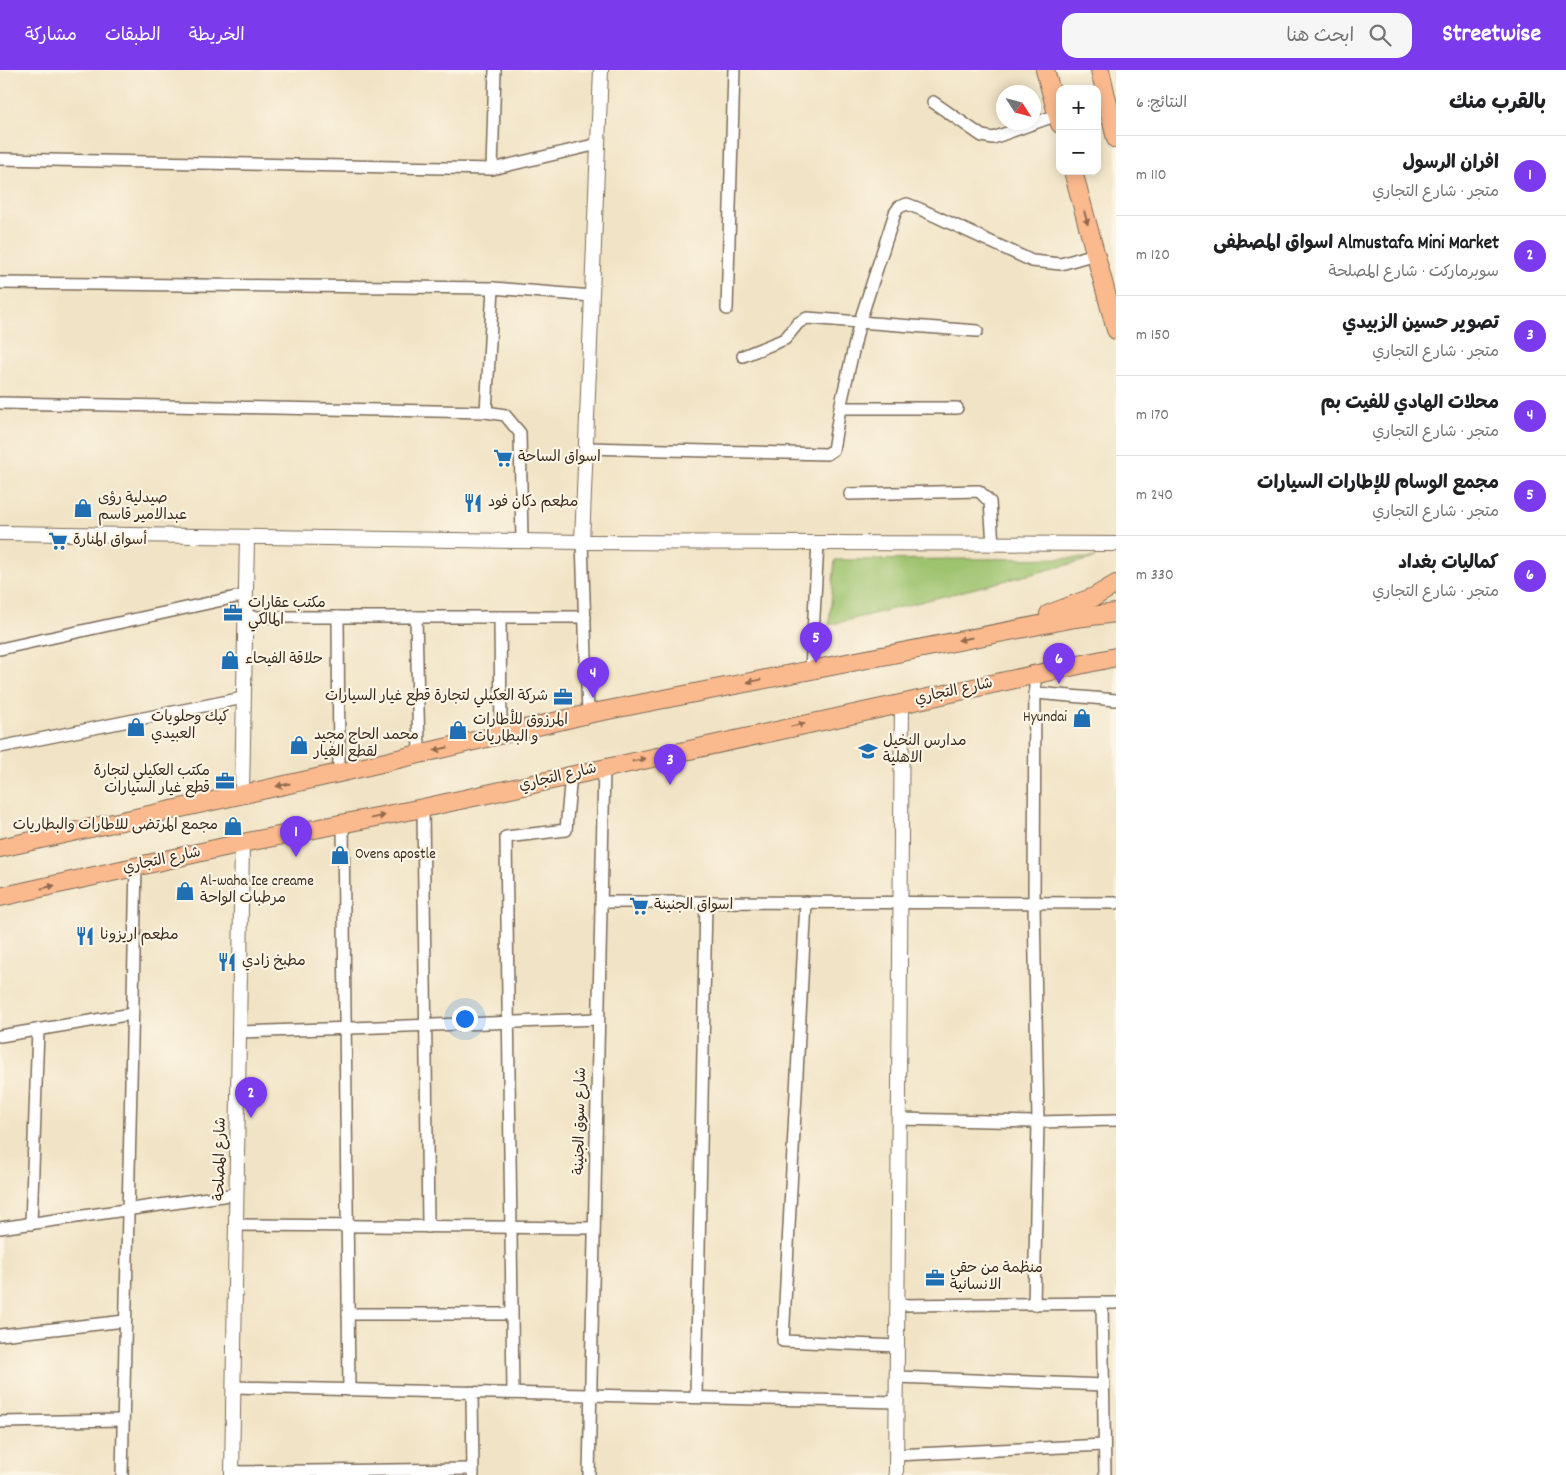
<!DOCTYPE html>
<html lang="ar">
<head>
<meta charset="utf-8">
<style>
  body { margin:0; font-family:Dekko,"Playpen Sans Arabic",sans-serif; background:#f6f6f6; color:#202124; direction:rtl }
  .controls { position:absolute; right:15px; top:15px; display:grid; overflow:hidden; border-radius:10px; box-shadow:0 2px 12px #0003 }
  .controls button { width:45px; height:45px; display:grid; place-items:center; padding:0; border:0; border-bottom:1px solid #e0e0e0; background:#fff; color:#202124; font:25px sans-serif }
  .compass { position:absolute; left:996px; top:15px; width:45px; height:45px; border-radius:50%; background:#fff; box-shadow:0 2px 12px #0003; rotate:126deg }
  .you { position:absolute; left:464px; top:948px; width:18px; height:18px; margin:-12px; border:4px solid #fff; border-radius:50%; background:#1a73e8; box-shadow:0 0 0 8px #1a73e833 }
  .badge { display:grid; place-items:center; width:32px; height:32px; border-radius:50%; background:#7c3aed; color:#fff; font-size:16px; font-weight:700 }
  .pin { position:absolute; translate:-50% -41px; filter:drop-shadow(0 1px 2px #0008) }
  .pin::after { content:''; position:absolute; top:26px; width:18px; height:15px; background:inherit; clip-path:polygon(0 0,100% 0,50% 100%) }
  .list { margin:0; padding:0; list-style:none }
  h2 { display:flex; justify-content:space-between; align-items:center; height:65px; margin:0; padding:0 20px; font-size:21px }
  h2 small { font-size:16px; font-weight:400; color:#757577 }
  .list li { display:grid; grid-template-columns:32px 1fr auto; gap:15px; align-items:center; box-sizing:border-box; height:80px; padding:0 20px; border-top:1px solid #e0e0e0 }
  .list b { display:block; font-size:19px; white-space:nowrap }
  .list p { margin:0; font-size:16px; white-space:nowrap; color:#757577 }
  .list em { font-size:16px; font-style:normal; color:#757577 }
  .icon { flex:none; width:28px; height:28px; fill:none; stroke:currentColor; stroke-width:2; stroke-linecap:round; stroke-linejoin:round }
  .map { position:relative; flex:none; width:1116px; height:1405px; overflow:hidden; direction:ltr }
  header { display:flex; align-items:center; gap:30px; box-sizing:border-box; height:70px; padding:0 25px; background:#7c3aed; color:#fff }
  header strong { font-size:24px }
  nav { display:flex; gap:28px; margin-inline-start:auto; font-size:18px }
  .search { width:350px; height:45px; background:#f6f6f6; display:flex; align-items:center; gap:12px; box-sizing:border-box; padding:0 18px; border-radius:15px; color:#757577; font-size:19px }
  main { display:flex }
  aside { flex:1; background:#fff }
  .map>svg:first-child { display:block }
  .green { fill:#9ec36e; stroke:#6c7646 }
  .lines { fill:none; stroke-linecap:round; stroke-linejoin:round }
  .minor-casing { stroke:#7b6b58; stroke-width:14 }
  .tertiary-casing { stroke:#7b6b58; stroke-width:16 }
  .primary-casing { stroke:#7b6b58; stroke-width:20 }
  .minor { stroke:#fff; stroke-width:11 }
  .tertiary { stroke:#fff; stroke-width:14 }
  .primary { stroke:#fbba8d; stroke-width:18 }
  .oneway { fill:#916b50 }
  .labels { text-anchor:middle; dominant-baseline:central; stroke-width:4.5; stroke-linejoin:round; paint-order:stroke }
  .poi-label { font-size:15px; fill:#3b2a1e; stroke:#fcf5e5; text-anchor:start }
  .street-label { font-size:15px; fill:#3b2a1e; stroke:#fcf5e5 }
</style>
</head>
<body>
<header>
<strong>Streetwise</strong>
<div class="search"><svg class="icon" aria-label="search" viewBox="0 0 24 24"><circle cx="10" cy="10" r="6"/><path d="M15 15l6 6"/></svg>ابحث هنا</div>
<nav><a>الخريطة</a><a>الطبقات</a><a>مشاركة</a></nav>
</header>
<main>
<aside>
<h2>بالقرب منك<small>النتائج: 6</small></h2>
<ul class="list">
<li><span class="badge">1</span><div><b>افران الرسول</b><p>متجر · شارع التجاري</p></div><em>110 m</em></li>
<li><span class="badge">2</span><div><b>Almustafa Mini Market اسواق المصطفى</b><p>سوبرماركت · شارع المصلحة</p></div><em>120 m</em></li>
<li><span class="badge">3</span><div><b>تصوير حسين الزبيدي</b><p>متجر · شارع التجاري</p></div><em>150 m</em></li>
<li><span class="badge">4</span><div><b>محلات الهادي للفيت بم</b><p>متجر · شارع التجاري</p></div><em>170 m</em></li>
<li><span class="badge">5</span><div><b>مجمع الوسام للإطارات السيارات</b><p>متجر · شارع التجاري</p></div><em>240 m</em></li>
<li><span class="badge">6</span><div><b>كماليات بغداد</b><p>متجر · شارع التجاري</p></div><em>330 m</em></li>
</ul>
</aside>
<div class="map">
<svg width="1116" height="1405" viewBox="0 0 1116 1405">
  <rect width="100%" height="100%" fill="#fcf5e5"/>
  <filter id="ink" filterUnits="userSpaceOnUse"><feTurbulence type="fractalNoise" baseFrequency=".02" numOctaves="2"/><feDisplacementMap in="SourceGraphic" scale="10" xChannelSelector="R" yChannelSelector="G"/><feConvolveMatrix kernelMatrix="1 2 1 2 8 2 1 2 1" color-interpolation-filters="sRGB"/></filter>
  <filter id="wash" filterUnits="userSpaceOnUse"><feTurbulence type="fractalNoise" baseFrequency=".0096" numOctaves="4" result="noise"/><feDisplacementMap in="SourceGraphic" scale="20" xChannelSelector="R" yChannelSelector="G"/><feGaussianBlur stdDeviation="1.12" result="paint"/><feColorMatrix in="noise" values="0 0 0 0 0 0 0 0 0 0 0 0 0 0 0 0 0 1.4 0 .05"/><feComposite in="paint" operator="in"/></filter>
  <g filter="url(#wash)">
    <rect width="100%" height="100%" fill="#f1e3c5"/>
    <polygon class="green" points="1095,488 829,555 835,490"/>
  </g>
  <g filter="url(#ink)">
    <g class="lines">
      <g class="minor-casing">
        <g id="minor">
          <polyline points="933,32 982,66 993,68 1057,45"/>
          <polyline points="0,89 492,99 598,74"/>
          <polyline points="492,99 495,0"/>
          <polyline points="0,213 493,218 592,226"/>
          <polyline points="727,239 734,0"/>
          <polyline points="743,286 785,269 798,253 807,248 977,261"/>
          <polyline points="0,333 486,342 505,345 520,363 522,471"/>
          <polyline points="840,338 957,338"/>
          <polyline points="486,342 493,218"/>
          <polyline points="586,378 827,384 833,380 840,338 860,251 895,143 899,137 907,134 920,139 1032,191 1061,194 1095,184"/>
          <polyline points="850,424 979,421 990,432 993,474"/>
          <polyline points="582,472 588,644"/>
          <polyline points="245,547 585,547"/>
          <polyline points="338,547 339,703"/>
          <polyline points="416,547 419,684"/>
          <polyline points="500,547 501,665"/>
          <polyline points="0,579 245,525"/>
          <polyline points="811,600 818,473"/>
          <polyline points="1036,623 1116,630"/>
          <polyline points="0,677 243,628"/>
          <polyline points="423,738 428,1157"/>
          <polyline points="343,754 349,1320"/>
          <polyline points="601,832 1116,833"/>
          <polyline points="806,832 783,1271 897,1276"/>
          <polyline points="239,962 598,949"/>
          <polyline points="0,966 132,944"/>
          <polyline points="899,1049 1038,1052 1116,1050"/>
          <polyline points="31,1154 38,960"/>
          <polyline points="236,1155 594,1158"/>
          <polyline points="0,1158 236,1124"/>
          <polyline points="1102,1233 1105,1405"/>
          <polyline points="898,1235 1116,1233"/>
          <polyline points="1034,1235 1038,1052 1034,833 1035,604"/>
          <polyline points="348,1244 511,1244"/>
          <polyline points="0,1265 125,1251"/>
          <polyline points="897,1307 1104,1315"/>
          <polyline points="233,1317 897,1332"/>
          <polyline points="472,1322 473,1405"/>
          <polyline points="513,1323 506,767 566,760 571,704"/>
          <polyline points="696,1327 706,832"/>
          <polyline points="0,1352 123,1350"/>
          <polyline points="896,1385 1104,1375"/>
          <polyline points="232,1402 473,1399"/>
          <polyline points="122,1405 136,796"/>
          <polyline points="589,1405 604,697"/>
        </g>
      </g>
      <g class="tertiary-casing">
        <g id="tertiary">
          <polyline points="0,463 582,472 1116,474"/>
          <polyline points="582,472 601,0"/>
          <polyline points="242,723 247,467"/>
          <polyline points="232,1405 242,773"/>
          <polyline points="896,1405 902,633"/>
        </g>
      </g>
      <g class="primary-casing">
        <g id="primary">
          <polyline points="1045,0 1060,54"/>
          <polyline points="1100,0 1116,69"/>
          <polyline points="1073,101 1116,260"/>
          <polyline points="1049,544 1094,527 1116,514"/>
          <polyline points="0,778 339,703 588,644 1075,548 1116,543"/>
          <polyline points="0,827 242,773 423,738 1116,587"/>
        </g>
      </g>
      <use href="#minor" class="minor"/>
      <use href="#tertiary" class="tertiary"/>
      <use href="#primary" class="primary"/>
    </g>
    <defs><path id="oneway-solid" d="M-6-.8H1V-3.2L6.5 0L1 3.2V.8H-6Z" transform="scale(1.25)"/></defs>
    <g class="oneway">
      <use href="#oneway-solid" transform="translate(1086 148) rotate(75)"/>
      <use href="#oneway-solid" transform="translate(965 569) rotate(169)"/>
      <use href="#oneway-solid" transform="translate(754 611) rotate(169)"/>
      <use href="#oneway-solid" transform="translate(798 655) rotate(-12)"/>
      <use href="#oneway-solid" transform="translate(441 679) rotate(167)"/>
      <use href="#oneway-solid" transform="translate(639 690) rotate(-12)"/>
      <use href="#oneway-solid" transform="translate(283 715) rotate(168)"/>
      <use href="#oneway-solid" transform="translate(378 747) rotate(-11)"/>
      <use href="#oneway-solid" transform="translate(48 817) rotate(-13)"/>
    </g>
  </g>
  <defs>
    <g id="supermarket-bare" transform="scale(1.5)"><path d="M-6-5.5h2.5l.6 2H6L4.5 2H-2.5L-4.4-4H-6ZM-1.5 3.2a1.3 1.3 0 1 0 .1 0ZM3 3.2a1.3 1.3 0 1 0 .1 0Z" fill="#1f6fb2" stroke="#fcf5e5" stroke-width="2.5" paint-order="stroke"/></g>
    <g id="restaurant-bare" transform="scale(1.5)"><path d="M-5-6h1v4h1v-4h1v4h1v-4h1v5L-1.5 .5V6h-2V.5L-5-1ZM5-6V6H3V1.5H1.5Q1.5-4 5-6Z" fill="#1f6fb2" stroke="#fcf5e5" stroke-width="2.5" paint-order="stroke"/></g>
    <g id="shop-bare" transform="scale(1.5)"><path d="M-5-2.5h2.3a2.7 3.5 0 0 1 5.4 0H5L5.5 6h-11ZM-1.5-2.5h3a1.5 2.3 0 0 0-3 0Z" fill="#1f6fb2" stroke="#fcf5e5" stroke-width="2.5" paint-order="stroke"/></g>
    <g id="office-bare" transform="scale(1.5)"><path d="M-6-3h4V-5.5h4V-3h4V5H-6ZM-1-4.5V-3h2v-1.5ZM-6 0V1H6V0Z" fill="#1f6fb2" stroke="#fcf5e5" stroke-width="2.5" paint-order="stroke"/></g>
    <g id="school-bare" transform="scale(1.5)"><path d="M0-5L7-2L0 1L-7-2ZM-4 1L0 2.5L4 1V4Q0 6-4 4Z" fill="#1f6fb2" stroke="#fcf5e5" stroke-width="2.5" paint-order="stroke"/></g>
  </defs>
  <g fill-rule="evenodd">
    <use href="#supermarket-bare" x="503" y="388"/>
    <use href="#restaurant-bare" x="473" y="433"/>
    <use href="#shop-bare" x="83" y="438"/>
    <use href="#supermarket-bare" x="58" y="471"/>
    <use href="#office-bare" x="233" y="543"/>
    <use href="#shop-bare" x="230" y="590"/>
    <use href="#office-bare" x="563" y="627"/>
    <use href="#shop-bare" x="1082" y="648"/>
    <use href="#shop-bare" x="136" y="657"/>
    <use href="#shop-bare" x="458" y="660"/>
    <use href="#shop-bare" x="299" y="675"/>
    <use href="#school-bare" x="868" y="681"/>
    <use href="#office-bare" x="225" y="711"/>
    <use href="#shop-bare" x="233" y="756"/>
    <use href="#shop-bare" x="340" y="785"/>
    <use href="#shop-bare" x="185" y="821"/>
    <use href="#supermarket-bare" x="639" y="836"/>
    <use href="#restaurant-bare" x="85" y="866"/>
    <use href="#restaurant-bare" x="227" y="892"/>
    <use href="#office-bare" x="935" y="1208"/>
  </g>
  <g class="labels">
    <g class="poi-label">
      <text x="518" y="388">اسواق الساحة</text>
      <text x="98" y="429">صيدلية رؤى<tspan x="98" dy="17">عبدالامير قاسم</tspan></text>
      <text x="488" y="433">مطعم دكان فود</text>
      <text x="73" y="471">أسواق المنارة</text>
      <text x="248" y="534">مكتب عقارات<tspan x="248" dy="17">المالكي</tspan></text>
      <text x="245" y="590">حلاقة الفيحاء</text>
      <text x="548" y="627" text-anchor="end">شركة العكيلي لتجارة قطع غيار السيارات</text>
      <text x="151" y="648">كيك وحلويات<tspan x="151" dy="17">العبيدي</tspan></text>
      <text x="1067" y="648" text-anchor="end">Hyundai</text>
      <text x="473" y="651">المرزوق للأطارات<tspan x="473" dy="17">و البطاريات</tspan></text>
      <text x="314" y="666">محمد الحاج مجيد<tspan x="314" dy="17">لقطع الغيار</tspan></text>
      <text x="883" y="672">مدارس النخيل<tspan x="883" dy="17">الاهلية</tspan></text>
      <text x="210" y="702" text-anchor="end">مكتب العكيلي لتجارة<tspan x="210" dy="17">قطع غيار السيارات</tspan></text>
      <text x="218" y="756" text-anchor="end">مجمع المرتضى للاطارات والبطاريات</text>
      <text x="355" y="785">Ovens apostle</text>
      <text x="200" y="812">Al-waha Ice creame<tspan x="200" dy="17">مرطبات الواحة</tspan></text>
      <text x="654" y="836">اسواق الجنينة</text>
      <text x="100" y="866">مطعم اريزونا</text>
      <text x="242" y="892">مطبخ زادي</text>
      <text x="950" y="1199">منظمة من حقي<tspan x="950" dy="17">الانسانية</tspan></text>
    </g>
    <g class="street-label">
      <text transform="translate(954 622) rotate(-12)">شارع التجاري</text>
      <text transform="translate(558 708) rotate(-13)">شارع التجاري</text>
      <text transform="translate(162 791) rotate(-12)">شارع التجاري</text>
      <text transform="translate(581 1051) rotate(-89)">شارع سوق الجنينة</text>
      <text transform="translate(221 1089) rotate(-89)">شارع المصلحة</text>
    </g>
  </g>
</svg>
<div class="controls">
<button>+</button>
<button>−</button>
</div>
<svg class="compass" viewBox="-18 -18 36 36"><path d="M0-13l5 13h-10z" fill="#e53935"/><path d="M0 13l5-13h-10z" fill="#757577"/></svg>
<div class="you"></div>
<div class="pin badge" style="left:296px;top:787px">1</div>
<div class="pin badge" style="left:251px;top:1048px">2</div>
<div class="pin badge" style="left:670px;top:715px">3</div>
<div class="pin badge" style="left:593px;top:628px">4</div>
<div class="pin badge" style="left:816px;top:593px">5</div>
<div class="pin badge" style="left:1059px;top:614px">6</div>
</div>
</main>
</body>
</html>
